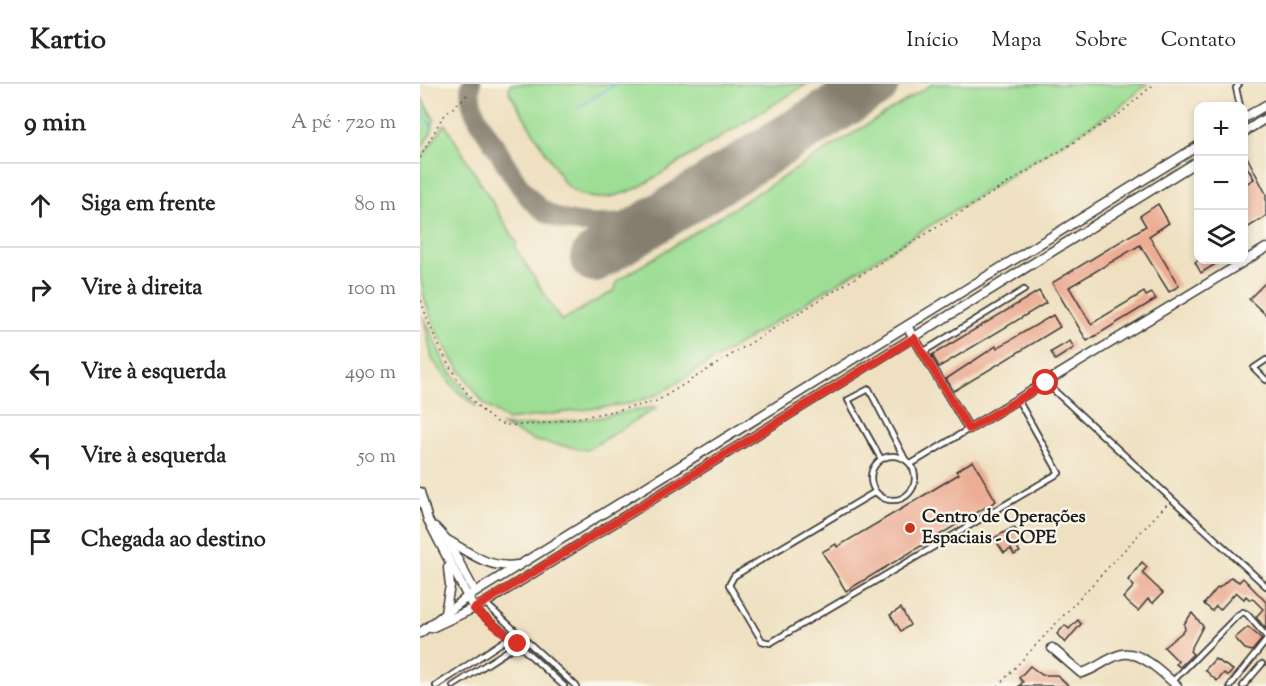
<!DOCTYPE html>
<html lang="pt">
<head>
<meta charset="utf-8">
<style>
  body { margin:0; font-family:"Sorts Mill Goudy",serif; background:#f6f6f6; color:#222 }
  .controls { position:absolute; right:18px; top:18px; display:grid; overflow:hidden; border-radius:12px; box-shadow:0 3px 9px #0003 }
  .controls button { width:54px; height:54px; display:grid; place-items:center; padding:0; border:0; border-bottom:2px solid #e0e0e0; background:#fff; color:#222; font:30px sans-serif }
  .stop { position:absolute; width:18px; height:18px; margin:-14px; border:4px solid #d93025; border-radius:50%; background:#fff }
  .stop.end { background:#d93025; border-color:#fff; box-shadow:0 2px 6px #0008 }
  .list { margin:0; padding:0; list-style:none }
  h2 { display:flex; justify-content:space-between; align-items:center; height:78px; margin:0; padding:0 24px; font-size:26px }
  h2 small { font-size:20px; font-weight:400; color:#767676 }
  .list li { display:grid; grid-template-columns:39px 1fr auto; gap:18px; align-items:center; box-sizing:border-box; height:84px; padding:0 24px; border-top:2px solid #e0e0e0 }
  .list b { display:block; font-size:22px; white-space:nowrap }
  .list em { font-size:20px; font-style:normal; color:#767676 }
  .icon { flex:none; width:33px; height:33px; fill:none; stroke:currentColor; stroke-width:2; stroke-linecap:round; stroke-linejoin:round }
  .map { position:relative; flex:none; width:846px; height:602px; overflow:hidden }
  header { display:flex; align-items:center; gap:36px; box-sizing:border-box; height:84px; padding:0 30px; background:#fff; border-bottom:2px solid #e0e0e0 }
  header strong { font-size:28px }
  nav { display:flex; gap:33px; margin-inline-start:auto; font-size:21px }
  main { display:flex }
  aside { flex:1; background:#fff }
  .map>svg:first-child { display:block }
  .green { fill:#9dde94; stroke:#5c7d58; stroke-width:1.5 }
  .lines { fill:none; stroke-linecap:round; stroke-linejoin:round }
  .stream { stroke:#5daad6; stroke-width:2 }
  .taxiway { stroke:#857e6e; stroke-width:20 }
  .runway { stroke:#857e6e; stroke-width:48 }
  .building { fill:#ecad94 }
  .service-casing { stroke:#3c3935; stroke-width:8 }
  .minor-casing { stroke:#3c3935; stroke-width:11 }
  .path { stroke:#3c3935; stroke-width:1.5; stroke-dasharray:1.5 4.5; stroke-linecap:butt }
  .service { stroke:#fff; stroke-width:4.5 }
  .minor { stroke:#fff; stroke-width:8 }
  .route { stroke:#d93025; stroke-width:8 }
  .poi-dot { fill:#c8321e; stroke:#fbf7ec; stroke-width:2 }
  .labels { text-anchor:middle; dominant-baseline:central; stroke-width:4.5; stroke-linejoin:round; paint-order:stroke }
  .poi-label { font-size:18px; font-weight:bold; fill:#1c1c1c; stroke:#fbf7ec; text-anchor:start }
</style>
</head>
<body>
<header>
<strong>Kartio</strong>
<nav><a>Início</a><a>Mapa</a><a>Sobre</a><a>Contato</a></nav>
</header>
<main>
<aside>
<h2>9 min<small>A pé · 720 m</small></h2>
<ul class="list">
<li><svg class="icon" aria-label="ahead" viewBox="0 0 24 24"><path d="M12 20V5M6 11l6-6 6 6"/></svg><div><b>Siga em frente</b></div><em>80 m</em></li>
<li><svg class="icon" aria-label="right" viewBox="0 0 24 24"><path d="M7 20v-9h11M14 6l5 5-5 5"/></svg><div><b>Vire à direita</b></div><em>100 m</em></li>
<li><svg class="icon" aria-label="left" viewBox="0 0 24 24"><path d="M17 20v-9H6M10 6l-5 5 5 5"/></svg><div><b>Vire à esquerda</b></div><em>490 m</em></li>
<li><svg class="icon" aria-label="left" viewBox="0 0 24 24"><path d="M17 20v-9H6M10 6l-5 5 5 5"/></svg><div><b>Vire à esquerda</b></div><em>50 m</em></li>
<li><svg class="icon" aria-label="arrive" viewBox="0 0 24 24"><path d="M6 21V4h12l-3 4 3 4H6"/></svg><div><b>Chegada ao destino</b></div></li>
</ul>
</aside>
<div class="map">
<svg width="846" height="602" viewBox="0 0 846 602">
  <rect width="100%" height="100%" fill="#fbf7ec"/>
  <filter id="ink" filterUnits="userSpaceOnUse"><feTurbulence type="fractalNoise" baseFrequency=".0167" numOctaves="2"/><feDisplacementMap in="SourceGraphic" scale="12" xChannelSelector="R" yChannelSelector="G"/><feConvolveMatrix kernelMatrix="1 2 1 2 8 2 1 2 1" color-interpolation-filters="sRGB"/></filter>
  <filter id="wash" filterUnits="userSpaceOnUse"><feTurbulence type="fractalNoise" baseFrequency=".008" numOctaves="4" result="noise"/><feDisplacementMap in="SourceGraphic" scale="24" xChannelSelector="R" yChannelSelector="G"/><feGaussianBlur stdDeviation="1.35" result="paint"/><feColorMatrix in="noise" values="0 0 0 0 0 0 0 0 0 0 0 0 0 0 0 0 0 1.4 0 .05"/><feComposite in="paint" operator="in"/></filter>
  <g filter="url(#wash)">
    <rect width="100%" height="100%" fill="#eee0c0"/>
    <g class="green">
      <path d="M90 0H387L218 104C190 115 169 121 145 100L89 8Z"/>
      <polygon points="512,0 727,0 696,26 239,310 213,319 88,336 64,320 33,276 14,242 5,216 0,191 0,76 25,40 97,159 95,163 141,237 195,206 197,197"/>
      <polygon points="0,12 14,35 11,49 0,66"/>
      <polygon points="4,233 25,280 57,323 36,306 12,275"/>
      <polygon points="233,323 236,324 167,366 116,357 81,341 95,343 176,334"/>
    </g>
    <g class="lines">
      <g class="stream">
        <polyline points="159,23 196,0"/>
        <polyline points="0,24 13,45"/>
      </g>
      <path class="taxiway" d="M51 0C47 24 63 43 75 62 108 116 118 142 187 140 206 139 223 138 241 131"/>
      <polyline class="runway" points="174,174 455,0"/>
    </g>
    <g id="blocks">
      <g class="building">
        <polygon points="824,67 846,110 846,132 824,146 824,101 834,95 824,78"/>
        <polygon points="738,120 749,139 729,152 759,202 749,208 720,161 649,203 671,240 724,208 726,212 732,209 736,215 667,257 632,199 726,142 720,132"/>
        <polygon points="779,176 802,176 781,189 775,178"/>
        <polygon points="846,198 846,231 829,215"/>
        <polygon points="619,207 626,219 519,283 512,271"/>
        <polygon points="633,231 640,243 534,307 526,295 576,262 577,264"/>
        <polygon points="650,257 654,264 635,276 631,268"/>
        <polygon points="553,377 576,417 426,507 402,468 416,460 417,463 488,421 539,390 536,387"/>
        <polygon points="594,443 603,457 596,462 600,468 594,471 591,465 584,469 574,454"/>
        <polygon points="722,478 727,483 722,489 743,509 733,519 728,515 718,527 703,514 714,502 708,496"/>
        <polygon points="811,493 819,498 823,494 846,518 846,545 836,533 843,525 832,514 830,516 826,512 824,515 816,508 800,526 796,522 792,527 784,520 798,503 799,504"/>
        <polygon points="481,524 490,541 481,547 470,531"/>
        <polygon points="772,529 783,542 770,567 773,570 760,583 756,580 758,577 744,563 765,546 764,540"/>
        <polygon points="658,536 661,540 645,559 637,550 645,541 649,545"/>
        <polygon points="828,543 842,555 832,567 825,565 815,554"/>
        <polygon points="795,575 813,586 808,592 804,589 797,597 785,586"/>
        <polygon points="610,582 622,591 637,591 649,602 599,602 603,598 599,594"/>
      </g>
    </g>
  </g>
  <g filter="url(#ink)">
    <use href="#blocks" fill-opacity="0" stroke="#3c3935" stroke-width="1.5"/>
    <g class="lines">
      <g class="service-casing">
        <g id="service">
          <polyline points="819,0 816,4 820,22"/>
          <polyline points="503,268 604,206"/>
          <polyline points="846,276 834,284 846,296"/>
          <polyline points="626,299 846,502"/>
          <circle cx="473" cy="394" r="22"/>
          <polyline points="461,375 428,316 449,305 485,375"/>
          <polyline points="491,380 549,345"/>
          <polyline points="455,408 314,492 309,501 342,557 350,559 639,389 598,316"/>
          <polyline points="65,519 156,602"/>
          <polyline points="54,525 90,553 144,602"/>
          <polyline points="752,598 818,531 823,528 827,530 846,552"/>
          <polyline points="16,602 90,553"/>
          <polyline points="33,602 98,560"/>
          <polyline points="810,602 846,557"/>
          <polyline points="823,602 842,580"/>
        </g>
      </g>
      <g class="minor-casing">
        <g id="minor">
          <polyline points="824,34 846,21"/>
          <polyline points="824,48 846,34"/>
          <polyline points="487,242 549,345 846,164"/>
          <polyline points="0,408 8,436 54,525"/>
          <polyline points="15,443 27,456 55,508"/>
          <path d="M29 457C51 470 70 485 97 481"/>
          <polyline points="25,529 30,502 28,484"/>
          <polyline points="11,544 65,519 778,77"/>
          <polyline points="0,549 46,514 778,62"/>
          <path d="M632 564 661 589C675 586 686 575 699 571 719 564 744 590 757 602"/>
        </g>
      </g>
      <g class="path">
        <polyline points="0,74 22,34 50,8"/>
        <path d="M0 211C7 245 48 329 82 340 103 347 212 324 237 317L701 29 734 0"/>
        <polyline points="578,602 747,420"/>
      </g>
      <use href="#service" class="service"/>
      <use href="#minor" class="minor"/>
    </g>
  </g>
  <g class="lines" filter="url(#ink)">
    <polyline class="route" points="98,560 54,525 494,254 549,345 626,299"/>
  </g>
  <circle class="poi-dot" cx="490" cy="444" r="6"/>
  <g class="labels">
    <g class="poi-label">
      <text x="502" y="434">Centro de Operações<tspan x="502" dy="21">Espaciais - COPE</tspan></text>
    </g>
  </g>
</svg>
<div class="controls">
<button>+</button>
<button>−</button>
<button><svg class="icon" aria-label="layers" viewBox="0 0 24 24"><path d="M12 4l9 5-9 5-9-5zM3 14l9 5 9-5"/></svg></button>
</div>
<div class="stop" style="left:626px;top:299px"></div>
<div class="stop end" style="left:98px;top:560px"></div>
</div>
</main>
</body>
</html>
